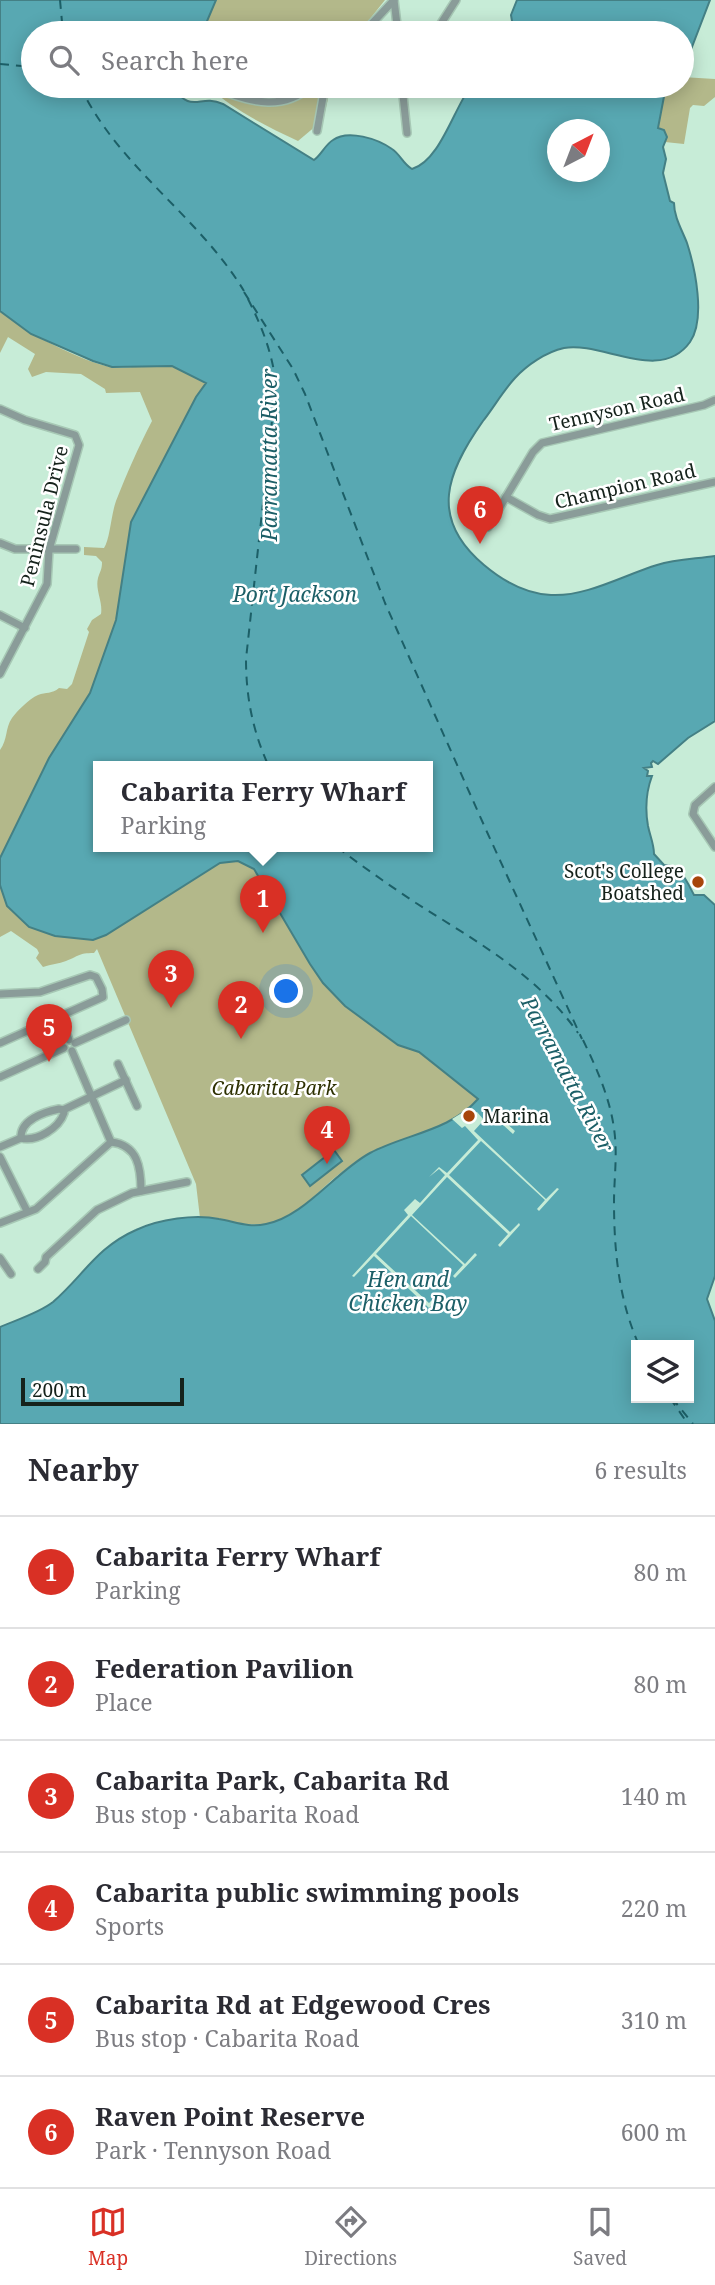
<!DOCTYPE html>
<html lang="en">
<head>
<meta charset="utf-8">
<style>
  body { margin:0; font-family:"Noto Serif",serif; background:#f7f7f7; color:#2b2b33 }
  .controls { position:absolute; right:21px; bottom:21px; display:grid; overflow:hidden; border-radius:0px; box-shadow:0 4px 18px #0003 }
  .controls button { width:63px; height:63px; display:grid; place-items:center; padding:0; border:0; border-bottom:2px solid #e1e1e2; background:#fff; color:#2b2b33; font:35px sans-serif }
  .compass { position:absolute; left:547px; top:119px; width:63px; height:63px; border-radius:50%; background:#fff; box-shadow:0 4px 18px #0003; rotate:42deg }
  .scale { position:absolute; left:21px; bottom:18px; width:163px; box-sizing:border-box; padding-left:7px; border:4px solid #15221b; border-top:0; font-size:19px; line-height:24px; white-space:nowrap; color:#15221b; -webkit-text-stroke:5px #fff; paint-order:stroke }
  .you { position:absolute; left:287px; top:992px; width:24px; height:24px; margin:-18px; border:5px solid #fff; border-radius:50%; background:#1a73e8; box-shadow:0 0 0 10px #1a73e833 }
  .badge { display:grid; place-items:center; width:46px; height:46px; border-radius:50%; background:#d93025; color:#fff; font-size:23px; font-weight:700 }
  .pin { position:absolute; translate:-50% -58px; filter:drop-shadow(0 2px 4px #0008) }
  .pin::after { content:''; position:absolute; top:37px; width:24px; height:21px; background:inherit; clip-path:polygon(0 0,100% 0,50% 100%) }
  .popup { position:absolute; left:93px; top:761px; width:340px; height:91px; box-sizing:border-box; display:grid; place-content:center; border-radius:0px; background:#fff; filter:drop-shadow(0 2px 5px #0005); font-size:23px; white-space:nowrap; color:#7c7c81 }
  .popup b { font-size:26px; color:#2b2b33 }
  .popup::after { content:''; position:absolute; left:50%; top:100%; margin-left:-14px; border:14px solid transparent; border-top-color:#fff }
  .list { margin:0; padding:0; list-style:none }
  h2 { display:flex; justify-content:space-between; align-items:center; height:91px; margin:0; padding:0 28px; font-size:30px }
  h2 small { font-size:23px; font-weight:400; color:#7c7c81 }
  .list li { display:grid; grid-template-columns:46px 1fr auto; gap:21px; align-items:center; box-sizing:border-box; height:112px; padding:0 28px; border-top:2px solid #e1e1e2 }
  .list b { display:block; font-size:26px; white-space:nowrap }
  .list p { margin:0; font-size:23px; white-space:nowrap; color:#7c7c81 }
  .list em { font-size:23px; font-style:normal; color:#7c7c81 }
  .icon { flex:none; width:38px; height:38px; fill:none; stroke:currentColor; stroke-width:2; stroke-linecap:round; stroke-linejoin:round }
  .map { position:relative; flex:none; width:715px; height:1424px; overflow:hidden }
  .search { position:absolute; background:#fff; box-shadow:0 4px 18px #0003; left:21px; right:21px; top:21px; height:77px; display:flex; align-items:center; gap:18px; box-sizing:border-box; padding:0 24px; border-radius:38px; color:#7c7c81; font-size:26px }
  .sheet { height:763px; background:#fff }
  nav { display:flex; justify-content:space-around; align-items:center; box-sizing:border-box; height:98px; border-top:2px solid #e1e1e2; background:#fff; font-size:19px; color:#7c7c81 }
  nav a { display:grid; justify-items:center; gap:4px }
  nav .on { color:#d93025 }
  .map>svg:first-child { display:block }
  .green { fill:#b3b88a }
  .water { fill:#58a8b2; stroke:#448085; stroke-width:2; fill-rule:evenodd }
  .pier { fill:#c7ecd7 }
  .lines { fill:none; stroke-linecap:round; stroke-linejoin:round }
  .ferry { stroke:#1c5f67; stroke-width:2; stroke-dasharray:9 7; stroke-linecap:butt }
  .minor-casing { stroke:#a7c8b5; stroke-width:10 }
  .minor { stroke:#8a9c99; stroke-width:7 }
  .poi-dot { fill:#a8450b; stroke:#fff; stroke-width:2.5 }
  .labels { text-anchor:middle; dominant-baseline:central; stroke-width:5; stroke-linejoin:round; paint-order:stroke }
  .street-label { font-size:19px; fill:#15221b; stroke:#fff }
  .poi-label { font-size:19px; fill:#15221b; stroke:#fff; text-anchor:end }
  .park-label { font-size:19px; font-style:italic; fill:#2d3001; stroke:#fff }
  .water-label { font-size:21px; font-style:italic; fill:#1c5f67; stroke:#fff }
</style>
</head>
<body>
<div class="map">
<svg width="715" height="1424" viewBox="0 0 715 1424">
  <rect width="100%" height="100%" fill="#c7ecd7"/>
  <g class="green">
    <polygon points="216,0 385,0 365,25 356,29 351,27 345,33 202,33"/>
    <polygon points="682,77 715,79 715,97 704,106 693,105 690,108 684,144 665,142 667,137 658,128 666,86 682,86"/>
    <path d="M208 86H331L323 120 298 141C266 126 233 110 208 86Z"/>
    <path d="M0 311C22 330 83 363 112 367 131 370 154 361 172 367 181 369 198 378 206 383L196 398 131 522 116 620 90 693 49 758 0 858V750C8 739 5 728 12 718 17 711 29 699 38 695 46 692 52 694 59 688L67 689 72 684 89 632 87 629 92 620 101 614C103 602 95 590 98 578 100 571 102 570 102 562L96 556 84 555V547L104 548C110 539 111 515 116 501 127 473 138 448 152 421L140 392 106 393 105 389 81 374 46 372 32 377 28 369 35 354 8 337 0 353Z"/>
    <path d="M238 861 254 869 310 964 323 983 345 1006 397 1045 419 1052 478 1099C451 1129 409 1136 373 1151 363 1156 351 1165 342 1172 325 1184 297 1216 279 1221 249 1230 228 1219 200 1218L196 1184 97 949 94 953C78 953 79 956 66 961 59 964 51 964 43 967L36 958 39 953 37 949 11 931 0 937V885L7 906 55 936 93 940 106 934 220 863Z"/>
  </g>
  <g class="water">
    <path d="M0 0H216L202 33H33V86H171C194 116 198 93 223 104L314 160C321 155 325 145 333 140 348 129 378 139 392 149 400 154 403 164 412 169 440 161 454 108 471 86H666L658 128 664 130 667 137 663 147 666 159 663 173 670 201 674 203C674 217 682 230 687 243 695 268 706 319 690 342 660 384 602 341 564 348 546 352 527 365 515 378 503 391 494 407 483 421 447 472 428 518 484 565 503 581 526 594 551 595 586 597 624 575 657 565 676 559 696 559 715 556V721L688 738 658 764 653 761 651 763 652 767 644 768 648 771 647 776H652C646 792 645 809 648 826 650 836 654 844 654 854L664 865C681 865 687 882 694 895H704L715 905V1276L707 1299 715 1321V1424H0V1327C16 1320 39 1313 53 1302 83 1276 97 1247 136 1230 159 1219 195 1214 219 1219 236 1222 249 1228 266 1224 304 1217 335 1172 370 1153 406 1134 450 1131 478 1099L419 1052 398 1045 345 1006 323 983 310 964 254 869 238 861 220 863 106 935 93 940 55 936 29 927 7 906 0 885V858L49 758 90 693 116 620 131 522 196 397 206 383 172 366 112 367 93 361 31 334 0 311ZM558 130H600V172H558ZM98 767H428V847H98ZM636 1345H689V1398H636Z"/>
    <polygon points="517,0 710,0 682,73 682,33 514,33 511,15"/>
    <polygon points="334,1150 342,1161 310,1186 302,1175"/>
  </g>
  <polygon class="pier" points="468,1109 473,1113 477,1112 484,1120 506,1123 515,1131 513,1134 502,1124 483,1121 474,1131 546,1199 557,1188 559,1189 539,1211 537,1209 545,1200 481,1141 449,1175 510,1232 519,1223 520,1225 500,1247 498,1245 508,1234 447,1177 412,1215 465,1264 475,1253 477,1255 455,1278 453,1276 463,1265 411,1216 376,1254 429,1303 439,1293 441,1295 429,1308 374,1256 354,1277 352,1276 408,1215 404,1210 415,1199 420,1203 445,1175 439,1169 429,1177 439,1167 447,1173 478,1140 465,1126 462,1128 452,1119"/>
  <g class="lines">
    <g class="ferry">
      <polyline points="60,0 63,33"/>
      <polyline points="0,64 33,67"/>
      <path d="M80 86C118 167 198 215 244 291"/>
      <polyline points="244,292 293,369 305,394 385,603 487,832 582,1039"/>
      <path d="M248 299C262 327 272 352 276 384L246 659C246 698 253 732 269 767"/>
      <path d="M337 847C363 867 389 885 416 903 474 940 538 975 578 1033"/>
      <path d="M583 1040C598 1071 612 1103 615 1137 617 1159 614 1181 614 1202 614 1251 619 1301 639 1345"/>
      <polyline points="670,1398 688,1424"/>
      <polyline points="672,1398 693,1424"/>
    </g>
    <g class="minor-casing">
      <g id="minor">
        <polyline points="394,0 398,33"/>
        <polyline points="363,33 394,0"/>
        <polyline points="435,33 456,0"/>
        <path d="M206 86C246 98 276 115 312 86"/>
        <polyline points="402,86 407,133"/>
        <polyline points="317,131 325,86"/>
        <polyline points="0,409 25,420 75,435 79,445 49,550 47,584 0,674"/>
        <polyline points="506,497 538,515 550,519 715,482"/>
        <polyline points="488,527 533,452 542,443 704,405 715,400"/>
        <polyline points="0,543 15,549 76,549"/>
        <polyline points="0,615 25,628"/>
        <polyline points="715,787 695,805 693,814 715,847"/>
        <polyline points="0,994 40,992 90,975 96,977 102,989 103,997 0,1043"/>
        <polyline points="60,1016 69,1040"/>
        <polyline points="75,1043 126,1020"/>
        <polyline points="72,1051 111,1142"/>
        <polyline points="118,1064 137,1106"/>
        <polyline points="0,1077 64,1048"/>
        <path d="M59 1109 63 1110 64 1113C59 1128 37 1142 21 1138 20 1120 44 1112 59 1109Z"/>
        <polyline points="63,1110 126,1080"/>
        <path d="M111 1142C138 1145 141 1168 141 1191"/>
        <polyline points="0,1147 21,1138"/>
        <polyline points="0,1157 27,1211"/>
        <polyline points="0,1223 36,1209 111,1142"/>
        <polyline points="0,1258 11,1274"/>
        <polyline points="38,1269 45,1262 46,1257 97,1210 132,1193 187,1182"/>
      </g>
    </g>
    <use href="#minor" class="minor"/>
  </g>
  <g class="poi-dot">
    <circle cx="698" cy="882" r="7"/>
    <circle cx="469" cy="1116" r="7"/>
  </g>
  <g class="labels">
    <g class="street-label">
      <text transform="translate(617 409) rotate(-13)">Tennyson Road</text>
      <text transform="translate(625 486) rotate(-13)">Champion Road</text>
      <text transform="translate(44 516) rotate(-76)">Peninsula Drive</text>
    </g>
    <g class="poi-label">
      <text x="684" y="871">Scot's College<tspan x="684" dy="22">Boatshed</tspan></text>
      <text x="483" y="1116" text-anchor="start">Marina</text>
    </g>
    <g class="park-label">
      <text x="274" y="1088">Cabarita Park</text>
    </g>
    <g class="water-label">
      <text transform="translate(269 455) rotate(-90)">Parramatta River</text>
      <text x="295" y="594">Port Jackson</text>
      <text transform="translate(568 1074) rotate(62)">Parramatta River</text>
      <text x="408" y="1279">Hen and<tspan x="408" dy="24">Chicken Bay</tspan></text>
    </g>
  </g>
</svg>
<div class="controls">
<button><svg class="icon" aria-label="layers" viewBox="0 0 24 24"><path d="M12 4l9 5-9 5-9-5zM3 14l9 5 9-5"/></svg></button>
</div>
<svg class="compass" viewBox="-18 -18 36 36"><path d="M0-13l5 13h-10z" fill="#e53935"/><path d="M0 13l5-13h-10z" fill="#7c7c81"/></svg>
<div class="scale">200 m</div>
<div class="you"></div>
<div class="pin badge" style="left:263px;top:933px">1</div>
<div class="popup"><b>Cabarita Ferry Wharf</b>Parking</div>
<div class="pin badge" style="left:241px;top:1039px">2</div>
<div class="pin badge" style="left:171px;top:1008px">3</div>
<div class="pin badge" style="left:327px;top:1164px">4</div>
<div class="pin badge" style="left:49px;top:1062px">5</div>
<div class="pin badge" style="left:480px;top:544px">6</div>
<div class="search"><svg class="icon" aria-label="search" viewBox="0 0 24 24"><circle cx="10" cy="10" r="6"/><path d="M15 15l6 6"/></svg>Search here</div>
</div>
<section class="sheet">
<h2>Nearby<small>6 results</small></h2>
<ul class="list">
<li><span class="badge">1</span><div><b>Cabarita Ferry Wharf</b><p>Parking</p></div><em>80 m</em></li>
<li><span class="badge">2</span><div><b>Federation Pavilion</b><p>Place</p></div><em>80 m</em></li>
<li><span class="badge">3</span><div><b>Cabarita Park, Cabarita Rd</b><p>Bus stop · Cabarita Road</p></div><em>140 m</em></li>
<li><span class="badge">4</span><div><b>Cabarita public swimming pools</b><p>Sports</p></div><em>220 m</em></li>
<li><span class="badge">5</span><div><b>Cabarita Rd at Edgewood Cres</b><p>Bus stop · Cabarita Road</p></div><em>310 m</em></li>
<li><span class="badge">6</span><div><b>Raven Point Reserve</b><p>Park · Tennyson Road</p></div><em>600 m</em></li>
</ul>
</section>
<nav>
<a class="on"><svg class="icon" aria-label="map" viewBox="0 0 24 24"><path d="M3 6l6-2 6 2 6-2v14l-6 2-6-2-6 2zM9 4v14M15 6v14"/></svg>Map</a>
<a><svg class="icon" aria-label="directions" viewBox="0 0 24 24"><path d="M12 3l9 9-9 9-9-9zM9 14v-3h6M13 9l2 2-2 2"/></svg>Directions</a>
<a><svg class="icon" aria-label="saved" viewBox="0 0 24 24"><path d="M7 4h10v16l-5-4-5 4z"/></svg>Saved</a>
</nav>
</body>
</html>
